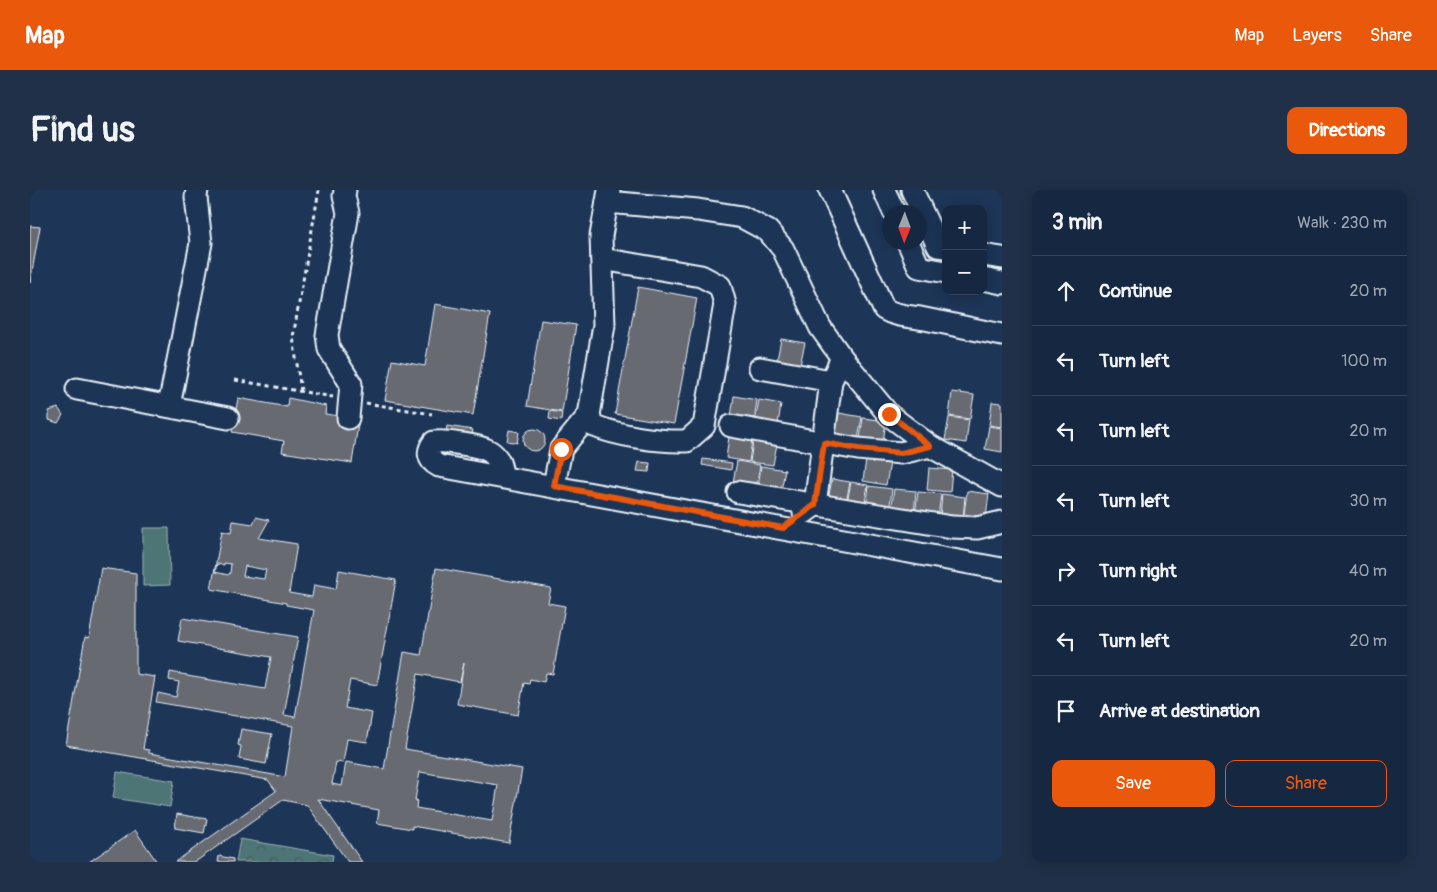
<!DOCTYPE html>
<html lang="en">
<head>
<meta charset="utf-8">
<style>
  body { margin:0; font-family:Pangolin,sans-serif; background:#1f3048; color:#f1f3f6 }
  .controls { position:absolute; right:15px; top:15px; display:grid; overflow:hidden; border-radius:10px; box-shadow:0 2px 12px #0003 }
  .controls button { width:45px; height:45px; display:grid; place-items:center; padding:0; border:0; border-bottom:1px solid #35445a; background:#162841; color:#f1f3f6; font:25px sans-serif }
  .compass { position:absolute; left:852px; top:15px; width:45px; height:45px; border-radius:50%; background:#162841; box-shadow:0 2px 12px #0003; rotate:181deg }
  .stop { position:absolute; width:15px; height:15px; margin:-11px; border:4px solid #ea580c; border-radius:50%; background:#fff }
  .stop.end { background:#ea580c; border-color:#fff; box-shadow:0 1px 5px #0008 }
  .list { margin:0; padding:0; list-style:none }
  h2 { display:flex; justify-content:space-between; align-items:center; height:65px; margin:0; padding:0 20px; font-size:21px }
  h2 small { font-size:16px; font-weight:400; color:#9ea6b1 }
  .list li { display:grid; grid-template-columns:32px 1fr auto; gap:15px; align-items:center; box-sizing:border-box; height:70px; padding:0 20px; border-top:1px solid #35445a }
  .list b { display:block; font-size:19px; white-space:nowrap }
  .list em { font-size:16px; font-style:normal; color:#9ea6b1 }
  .actions { display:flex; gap:10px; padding:15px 20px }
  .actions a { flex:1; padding:11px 0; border:1px solid #ea580c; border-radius:10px; text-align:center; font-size:18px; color:#ea580c }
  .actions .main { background:#ea580c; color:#fff }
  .icon { flex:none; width:28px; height:28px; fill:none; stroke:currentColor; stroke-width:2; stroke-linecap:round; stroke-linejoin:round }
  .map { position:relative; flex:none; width:972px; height:672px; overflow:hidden; border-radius:10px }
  header { display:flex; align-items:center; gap:30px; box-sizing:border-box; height:70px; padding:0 25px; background:#ea580c; color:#fff }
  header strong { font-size:24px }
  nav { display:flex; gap:28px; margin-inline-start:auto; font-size:18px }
  .intro { display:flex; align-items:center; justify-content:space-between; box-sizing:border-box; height:120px; padding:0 30px }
  h1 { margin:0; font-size:35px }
  .button { padding:12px 22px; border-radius:10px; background:#ea580c; color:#fff; font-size:18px; font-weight:700 }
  main { display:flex; gap:30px; padding:0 30px }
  aside { flex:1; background:#162841; border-radius:10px; box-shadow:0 2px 12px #0003 }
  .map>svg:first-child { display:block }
  .forest { fill:url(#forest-crowns); stroke:#9bb2b7 }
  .pitch { fill:#4e7476; stroke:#9bb2b7 }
  .building { fill:#686a72; stroke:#e8f1f8; fill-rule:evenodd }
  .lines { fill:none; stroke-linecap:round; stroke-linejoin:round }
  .minor-casing { stroke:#e8f1f8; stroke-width:25 }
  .path { stroke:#e8f1f8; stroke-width:3; stroke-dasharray:4 4; stroke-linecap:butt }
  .minor { stroke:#1d3557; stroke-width:21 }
  .route { stroke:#ea580c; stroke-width:6 }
</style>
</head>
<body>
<header>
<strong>Map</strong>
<nav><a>Map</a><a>Layers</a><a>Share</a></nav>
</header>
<div class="intro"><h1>Find us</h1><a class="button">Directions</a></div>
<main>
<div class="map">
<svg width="972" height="672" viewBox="0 0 972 672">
  <defs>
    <pattern id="forest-crowns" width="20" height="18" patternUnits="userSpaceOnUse" patternTransform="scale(1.25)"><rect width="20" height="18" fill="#4e7476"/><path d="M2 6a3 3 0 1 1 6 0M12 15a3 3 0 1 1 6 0" fill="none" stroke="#4a5c5e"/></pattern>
  </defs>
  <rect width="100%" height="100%" fill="#1d3557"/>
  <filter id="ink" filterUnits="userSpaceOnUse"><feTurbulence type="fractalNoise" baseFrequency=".02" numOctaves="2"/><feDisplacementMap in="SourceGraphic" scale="10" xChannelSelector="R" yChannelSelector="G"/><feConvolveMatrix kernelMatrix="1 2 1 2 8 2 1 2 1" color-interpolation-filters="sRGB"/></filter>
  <g filter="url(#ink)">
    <polygon class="forest" points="210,649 303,665 302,672 206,672"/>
    <g class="pitch">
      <polygon points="113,338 139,338 140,395 113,396"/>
      <polygon points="87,582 144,591 140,617 83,608"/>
    </g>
    <g class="building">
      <polygon points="0,36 10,37 0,93"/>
      <polygon points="608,97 667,108 644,234 585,224"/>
      <polygon points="405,114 460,124 443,225 355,210 362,170 395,176"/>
      <polygon points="511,130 546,135 532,222 497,216"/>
      <polygon points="751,149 775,153 770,175 747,170"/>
      <polygon points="922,202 944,205 940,229 919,226"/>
      <polygon points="704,206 727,210 724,231 701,227"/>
      <polygon points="208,208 257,217 258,208 296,216 295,224 329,229 322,273 252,262 254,251 202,242"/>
      <polygon points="729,210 751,214 748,235 725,232"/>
      <polygon points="962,212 972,213 972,237 959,235"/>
      <polygon points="28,218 33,225 28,233 19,230 19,221"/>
      <polygon points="520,221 532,223 531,231 519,229"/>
      <polygon points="809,223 832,227 828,249 805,244"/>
      <polygon points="919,227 939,230 936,253 915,250"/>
      <polygon points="833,228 856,231 853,252 830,249"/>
      <polygon points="417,236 443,240 441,250 415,246"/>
      <polygon points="959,236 972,238 972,262 955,259"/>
      <circle cx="504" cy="250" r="11"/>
      <polygon points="479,240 489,242 487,253 477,251"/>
      <polygon points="699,247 722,250 719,272 696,268"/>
      <polygon points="723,251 747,254 743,275 720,272"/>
      <polygon points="673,269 702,273 701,280 672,275"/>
      <polygon points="836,269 860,273 856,295 833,291"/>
      <polygon points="707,271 730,275 726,297 703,292"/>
      <polygon points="609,272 620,273 619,282 607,281"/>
      <polygon points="731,276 755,280 751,301 728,297"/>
      <polygon points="899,278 922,280 920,302 897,300"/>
      <polygon points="802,289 820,292 816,313 798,310"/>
      <polygon points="821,292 838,295 834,317 817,313"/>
      <polygon points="839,296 862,299 859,322 836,319"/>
      <polygon points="864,299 886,301 884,325 861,322"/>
      <polygon points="937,301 959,304 956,327 934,324"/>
      <polygon points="888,302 911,304 908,328 885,325"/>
      <polygon points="912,304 935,307 933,329 910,327"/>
      <path d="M226 327 239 330 229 348 267 354 259 403 282 407 284 395 306 399 309 380 366 390 347 495 320 490 315 518 342 523 337 552 317 549 313 573 306 572 302 594 312 596 316 572 354 579 374 462 391 465 406 378 521 398 518 413 535 416 523 484 516 483 514 492 500 489 499 494 494 493 488 525 427 514 434 473 430 492 388 484 375 559 492 579 479 653 382 636V639L347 633 349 620 288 609 332 672H318L277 615 253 610 165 672H145L246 601 238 590 36 555 55 447 59 448 71 378 106 383V484L125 487 113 559 119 560V563L255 587 263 536 126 512 128 503 146 507 149 492 139 490 140 482 157 485V486L235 499 241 467 148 451 152 428 268 447 254 525 265 527 284 420 256 415V413L181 399 192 341 201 343 203 331 223 334ZM194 373 201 374 200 383 198 385 185 382 187 374 194 375ZM215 376 236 380 234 389 213 386ZM390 582 468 595 462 631 386 618 387 610H385Z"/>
      <polygon points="211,539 242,544 236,574 209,569 211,556 208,555"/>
      <polygon points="147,624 177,629 174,643 145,638"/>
      <polygon points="105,640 127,672 59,672 72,663"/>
      <polygon points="189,666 203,669 203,672 188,672"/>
    </g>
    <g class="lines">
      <g class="minor-casing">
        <g id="minor">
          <polyline points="315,0 314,6 318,23 297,145 299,159 321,194 318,228"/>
          <path d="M800 0 854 119C867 127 881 126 895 129 921 134 946 140 972 145"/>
          <polyline points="854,0 864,22"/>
          <polyline points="882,0 908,56 916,57"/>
          <polyline points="577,12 668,20 712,27 738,41 753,59 790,137 812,168 859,225 900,256 972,296"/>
          <polyline points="878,52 889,77 916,82"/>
          <polyline points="953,65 972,68"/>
          <polyline points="953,89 972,93"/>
          <polyline points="730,178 801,191"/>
          <polyline points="47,199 198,228"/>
          <polyline points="139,216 171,53 166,7 167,0"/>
          <path d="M559 225 562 235C588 246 629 252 657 251L674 236 695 114 690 96 671 86 572 69"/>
          <polyline points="701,236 828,259 871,263 900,256"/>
          <path d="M472 287C471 260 454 257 432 254 422 252 414 251 404 252 397 261 397 270 409 276L972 379"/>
          <polyline points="524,296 531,259 559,225 574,135 571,46 579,0"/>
          <polyline points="708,302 922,337 947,338 972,332"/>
          <polyline points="774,323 785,315 801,191 812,168"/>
        </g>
      </g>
      <g class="path">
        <polyline points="205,190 303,207"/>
        <polyline points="271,201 263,147 289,0"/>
        <polyline points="336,213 402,224"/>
      </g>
      <use href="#minor" class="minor"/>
    </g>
  </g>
  <g class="lines" filter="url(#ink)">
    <polyline class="route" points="531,259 524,296 753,338 785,315 794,253 828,259 871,263 900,256 859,224"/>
  </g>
</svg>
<div class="controls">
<button>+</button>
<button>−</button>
</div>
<svg class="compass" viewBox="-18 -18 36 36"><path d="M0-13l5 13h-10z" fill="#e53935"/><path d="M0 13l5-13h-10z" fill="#9ea6b1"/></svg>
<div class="stop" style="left:531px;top:259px"></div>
<div class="stop end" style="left:859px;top:224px"></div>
</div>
<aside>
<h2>3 min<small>Walk · 230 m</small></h2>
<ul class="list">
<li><svg class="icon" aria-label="ahead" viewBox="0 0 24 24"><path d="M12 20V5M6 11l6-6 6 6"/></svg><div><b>Continue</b></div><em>20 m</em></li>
<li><svg class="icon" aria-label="left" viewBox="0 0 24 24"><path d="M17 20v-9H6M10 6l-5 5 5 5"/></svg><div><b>Turn left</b></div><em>100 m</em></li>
<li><svg class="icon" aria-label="left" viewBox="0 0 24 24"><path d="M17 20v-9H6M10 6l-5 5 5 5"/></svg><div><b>Turn left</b></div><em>20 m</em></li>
<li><svg class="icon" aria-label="left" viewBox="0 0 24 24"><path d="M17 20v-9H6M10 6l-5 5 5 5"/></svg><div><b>Turn left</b></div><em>30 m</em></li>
<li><svg class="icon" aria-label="right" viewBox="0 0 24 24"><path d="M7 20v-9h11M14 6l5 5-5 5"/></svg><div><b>Turn right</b></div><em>40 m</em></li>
<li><svg class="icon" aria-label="left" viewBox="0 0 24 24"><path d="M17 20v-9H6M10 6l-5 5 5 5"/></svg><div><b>Turn left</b></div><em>20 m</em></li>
<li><svg class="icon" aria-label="arrive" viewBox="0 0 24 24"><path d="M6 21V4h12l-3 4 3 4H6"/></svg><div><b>Arrive at destination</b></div></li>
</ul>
<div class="actions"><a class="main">Save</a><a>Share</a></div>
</aside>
</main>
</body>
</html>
